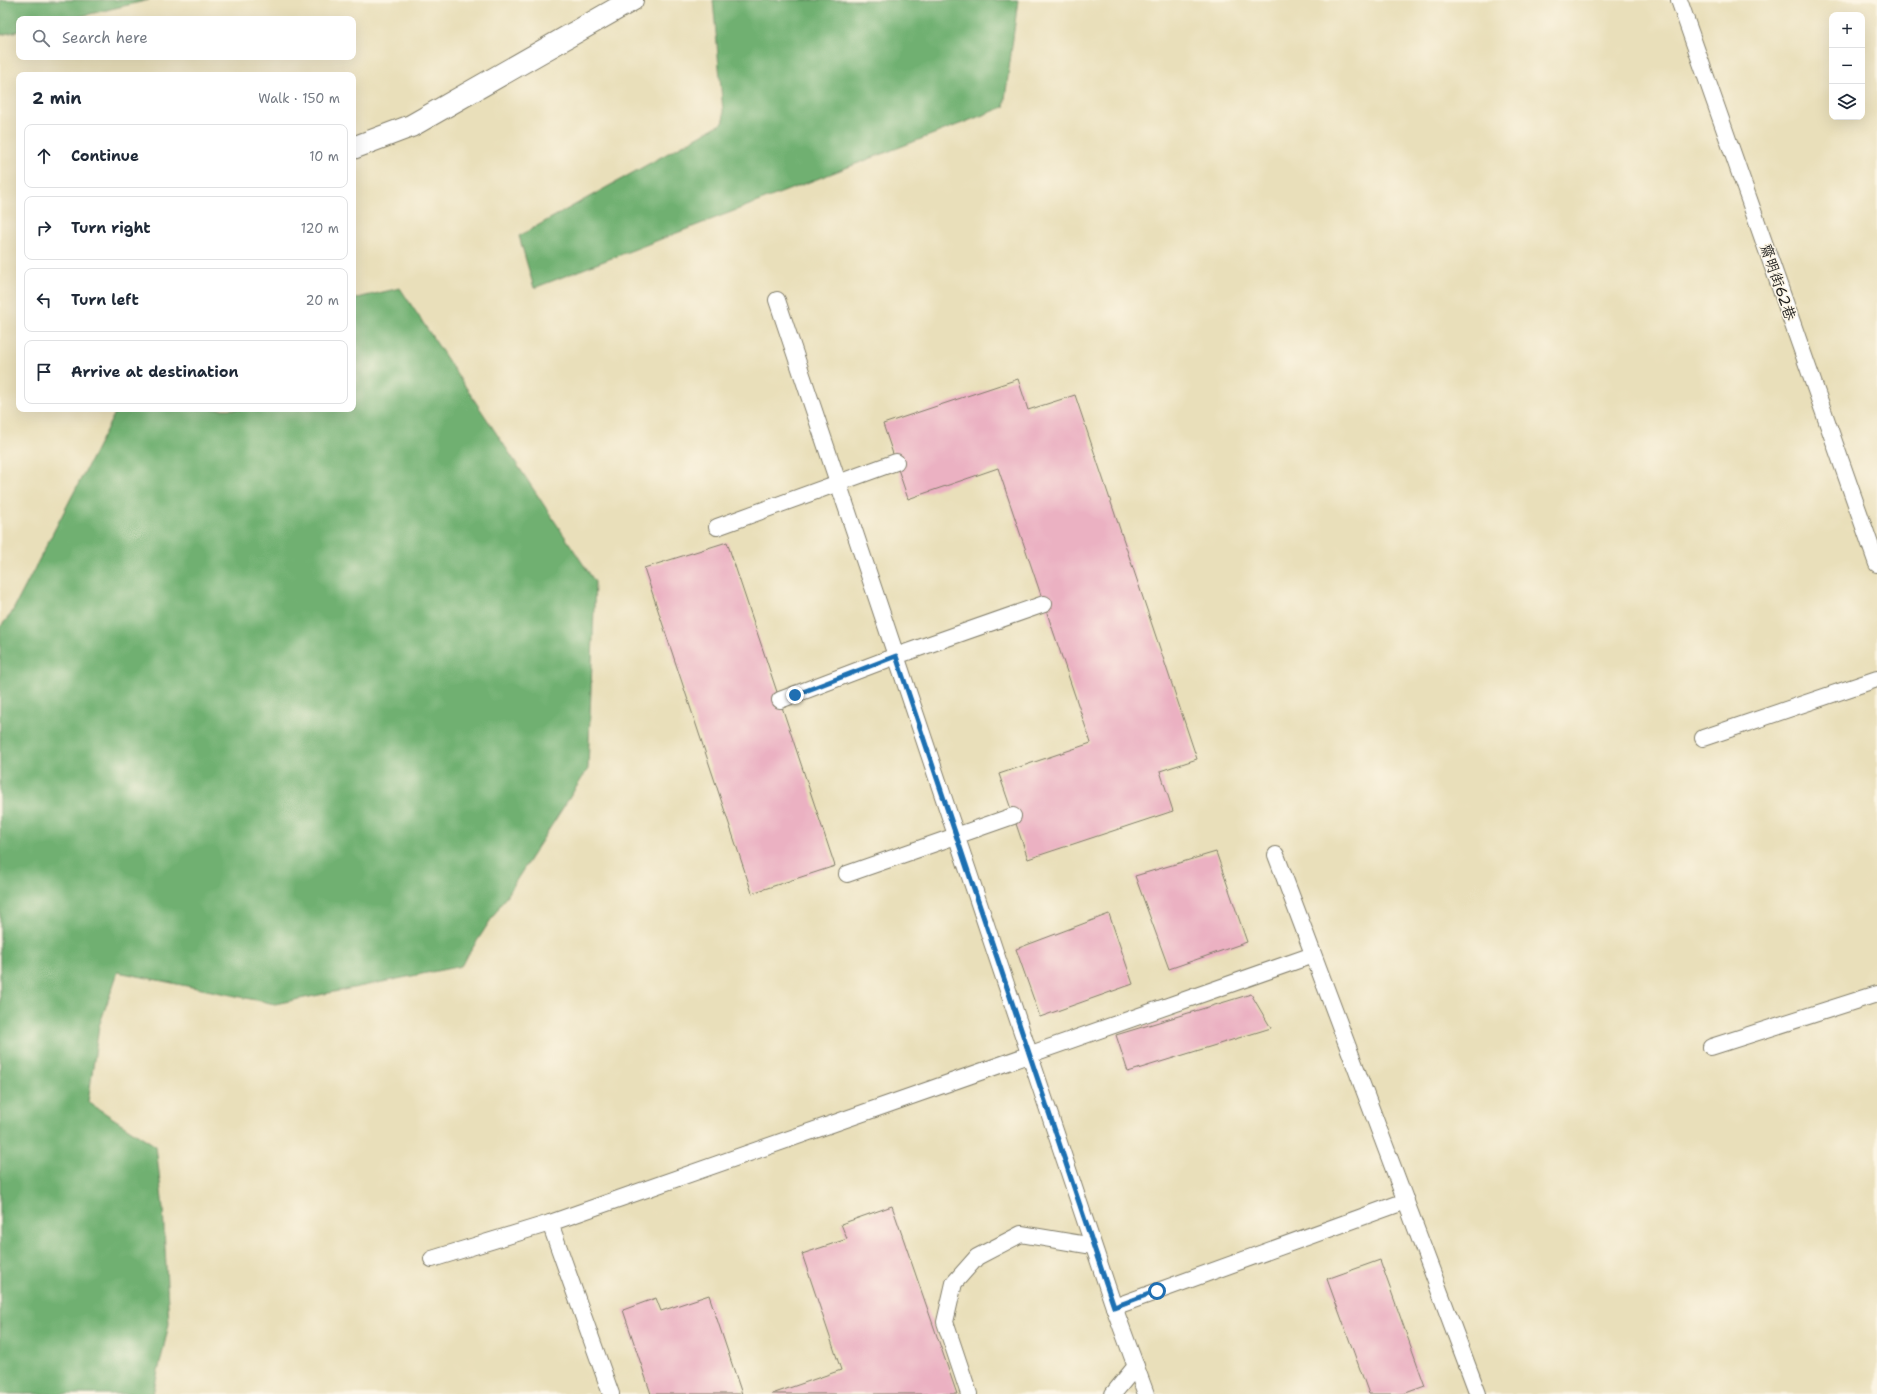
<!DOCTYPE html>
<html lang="en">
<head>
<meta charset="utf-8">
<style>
  body { margin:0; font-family:"Shantell Sans","LXGW WenKai TC",sans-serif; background:#f2f2f3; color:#1f2937 }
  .controls { position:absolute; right:12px; top:12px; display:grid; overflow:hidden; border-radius:8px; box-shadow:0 4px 16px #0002 }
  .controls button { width:36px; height:36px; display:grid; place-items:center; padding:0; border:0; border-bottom:1px solid #e0e1e3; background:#fff; color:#1f2937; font:20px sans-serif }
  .stop { position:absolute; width:12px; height:12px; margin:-9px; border:3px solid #1f6fb2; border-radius:50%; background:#fff }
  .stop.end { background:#1f6fb2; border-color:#fff; box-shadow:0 1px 4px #0008 }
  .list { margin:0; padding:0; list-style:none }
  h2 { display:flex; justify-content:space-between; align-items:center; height:52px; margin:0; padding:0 16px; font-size:17px }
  h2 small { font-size:13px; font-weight:400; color:#747a83 }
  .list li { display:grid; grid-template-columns:26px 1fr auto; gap:12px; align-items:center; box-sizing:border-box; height:64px; margin:0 8px 8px; padding:0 8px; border:1px solid #e0e1e3; border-radius:8px }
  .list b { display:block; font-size:15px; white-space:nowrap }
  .list em { font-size:13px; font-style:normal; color:#747a83 }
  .icon { flex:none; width:22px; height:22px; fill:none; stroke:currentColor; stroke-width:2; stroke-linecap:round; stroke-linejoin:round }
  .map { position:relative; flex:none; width:1877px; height:1394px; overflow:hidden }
  .search { position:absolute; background:#fff; box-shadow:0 4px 16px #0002; left:16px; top:16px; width:340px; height:44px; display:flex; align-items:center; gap:10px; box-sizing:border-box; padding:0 14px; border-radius:8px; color:#747a83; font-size:15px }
  .panel { position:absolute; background:#fff; box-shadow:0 4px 16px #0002; left:16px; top:72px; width:340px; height:340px; border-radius:8px }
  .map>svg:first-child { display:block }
  .forest { fill:#70b071; stroke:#466646 }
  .building { fill:#ebb1c2 }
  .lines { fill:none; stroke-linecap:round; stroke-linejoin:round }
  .service-casing { stroke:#827e6b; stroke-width:18 }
  .minor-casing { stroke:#827e6b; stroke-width:24 }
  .service { stroke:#fff; stroke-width:16 }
  .minor { stroke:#fff; stroke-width:22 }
  .route { stroke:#1f6fb2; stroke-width:5 }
  .labels { text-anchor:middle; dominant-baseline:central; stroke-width:3; stroke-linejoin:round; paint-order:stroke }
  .street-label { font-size:15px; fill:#1c1c1c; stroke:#fcf5e5 }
</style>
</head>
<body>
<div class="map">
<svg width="1877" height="1394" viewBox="0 0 1877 1394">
  <rect width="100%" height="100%" fill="#fcf5e5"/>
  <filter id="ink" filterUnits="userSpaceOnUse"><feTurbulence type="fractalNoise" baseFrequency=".025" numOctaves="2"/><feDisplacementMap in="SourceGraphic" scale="8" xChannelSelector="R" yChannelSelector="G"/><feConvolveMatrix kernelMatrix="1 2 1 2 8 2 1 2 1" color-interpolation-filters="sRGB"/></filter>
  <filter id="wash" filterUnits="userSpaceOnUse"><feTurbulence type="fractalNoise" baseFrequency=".012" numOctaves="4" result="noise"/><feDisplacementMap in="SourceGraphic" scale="16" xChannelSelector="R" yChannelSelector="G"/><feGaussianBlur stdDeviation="0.9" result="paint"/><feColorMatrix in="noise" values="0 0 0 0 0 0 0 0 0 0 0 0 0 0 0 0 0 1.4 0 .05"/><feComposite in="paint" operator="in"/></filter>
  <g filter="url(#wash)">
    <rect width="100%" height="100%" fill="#e9dfba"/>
    <g class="forest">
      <polygon points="0,0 149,0 69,19 19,19 19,31 0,35"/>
      <polygon points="713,0 1018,0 1004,107 534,288 519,236 724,122"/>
      <polygon points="400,288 595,582 588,769 461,966 275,1004 118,972 99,1026 88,1102 156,1146 163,1208 169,1324 153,1394 0,1394 0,627 11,614 117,409 353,409 353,299"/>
    </g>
    <g id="blocks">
      <g class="building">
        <polygon points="1018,379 1028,410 1075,395 1197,759 1160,771 1173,811 1028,859 999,774 1091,743 998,468 908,499 883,424"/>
        <polygon points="727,542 835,866 752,893 644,568"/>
        <polygon points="1216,852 1247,942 1169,969 1135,876"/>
        <polygon points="1109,914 1133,984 1040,1017 1016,949"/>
        <polygon points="1251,994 1271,1028 1128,1072 1116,1035"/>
        <polygon points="892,1206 957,1394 772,1394 841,1370 802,1254 847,1239 841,1224"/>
        <polygon points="1380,1260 1425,1386 1403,1394 1369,1394 1327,1279"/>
        <polygon points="709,1295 742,1394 651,1394 623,1310 656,1298 661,1311"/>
      </g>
    </g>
  </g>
  <g filter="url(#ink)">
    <use href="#blocks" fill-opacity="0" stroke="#827e6b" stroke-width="1"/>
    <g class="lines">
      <g class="service-casing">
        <g id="service">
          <polyline points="1679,0 1877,564"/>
          <polyline points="777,300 1114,1307 1406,1201"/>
          <polyline points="717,527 896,462"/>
          <polyline points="780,700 896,656 1044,604"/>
          <polyline points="1703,738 1877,679"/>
          <polyline points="1276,855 1478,1394"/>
          <polyline points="847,874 1013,816"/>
          <polyline points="1711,1047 1877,994"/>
          <polyline points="550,1223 1313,955"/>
          <polyline points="432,1259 550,1223 611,1394"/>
          <polyline points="1114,1307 1146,1394"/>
          <polyline points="969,1394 945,1322 954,1283 977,1257 1021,1234 1093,1246"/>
          <polyline points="1113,1394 1136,1366"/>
        </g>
      </g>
      <g class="minor-casing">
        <polyline id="minor" points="353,148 411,126 632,0"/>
      </g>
      <use href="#service" class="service"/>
      <use href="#minor" class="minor"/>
    </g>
  </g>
  <g class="lines" filter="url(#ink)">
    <polyline class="route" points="795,695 896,656 1114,1307 1157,1291"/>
  </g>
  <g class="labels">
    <g class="street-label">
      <text transform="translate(1778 282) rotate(71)">齋明街62巷</text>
    </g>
  </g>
</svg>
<div class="controls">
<button>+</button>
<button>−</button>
<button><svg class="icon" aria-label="layers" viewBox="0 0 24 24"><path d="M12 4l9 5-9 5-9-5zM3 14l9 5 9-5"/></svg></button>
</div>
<div class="stop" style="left:1157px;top:1291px"></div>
<div class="stop end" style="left:795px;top:695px"></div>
<div class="search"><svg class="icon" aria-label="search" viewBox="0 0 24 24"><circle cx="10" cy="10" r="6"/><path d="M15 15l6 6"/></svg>Search here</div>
<section class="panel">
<h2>2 min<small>Walk · 150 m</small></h2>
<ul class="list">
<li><svg class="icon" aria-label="ahead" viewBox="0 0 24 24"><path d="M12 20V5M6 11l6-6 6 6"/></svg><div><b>Continue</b></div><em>10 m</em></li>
<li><svg class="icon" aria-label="right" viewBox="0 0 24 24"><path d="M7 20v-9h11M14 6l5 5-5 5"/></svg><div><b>Turn right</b></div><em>120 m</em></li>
<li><svg class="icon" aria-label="left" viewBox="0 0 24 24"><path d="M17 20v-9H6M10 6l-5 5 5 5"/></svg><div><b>Turn left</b></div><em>20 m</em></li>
<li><svg class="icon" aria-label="arrive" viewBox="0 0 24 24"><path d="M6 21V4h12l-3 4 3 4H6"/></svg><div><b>Arrive at destination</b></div></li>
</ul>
</section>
</div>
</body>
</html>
